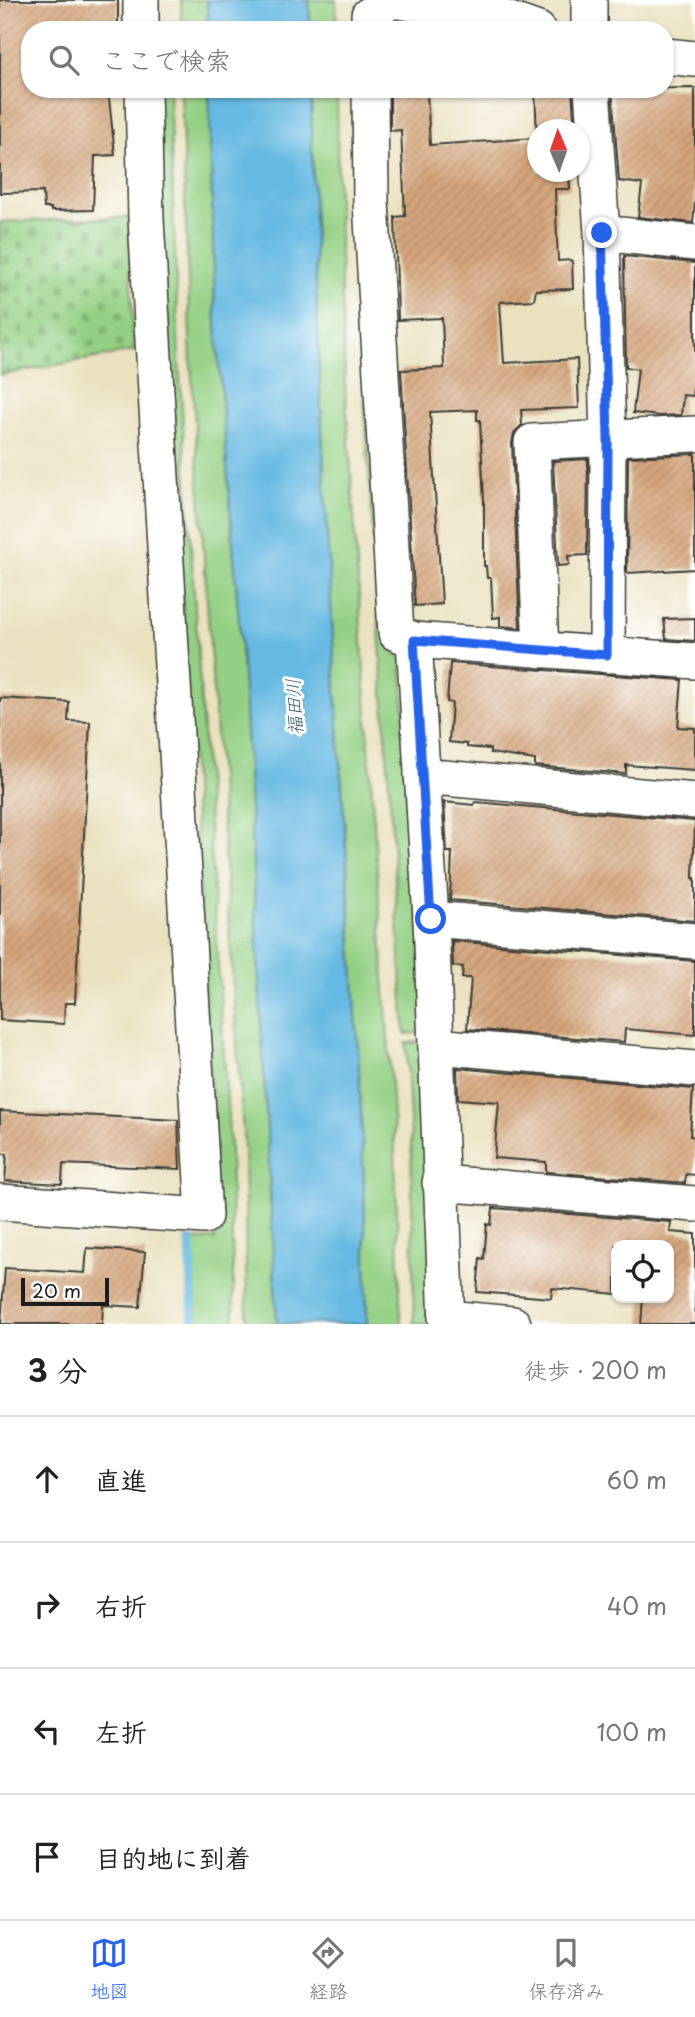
<!DOCTYPE html>
<html lang="ja">
<head>
<meta charset="utf-8">
<style>
  body { margin:0; font-family:"Playpen Sans","Klee One",sans-serif; background:#f2f2f2; color:#202124 }
  .controls { position:absolute; right:21px; bottom:21px; display:grid; overflow:hidden; border-radius:14px; box-shadow:0 2px 5px #0004 }
  .controls button { width:63px; height:63px; display:grid; place-items:center; padding:0; border:0; border-bottom:2px solid #e0e0e0; background:#fff; color:#202124; font:35px sans-serif }
  .compass { position:absolute; left:527px; top:119px; width:63px; height:63px; border-radius:50%; background:#fff; box-shadow:0 2px 5px #0004; rotate:358deg }
  .scale { position:absolute; left:21px; bottom:18px; width:88px; box-sizing:border-box; padding-left:7px; border:4px solid #1c1c1c; border-top:0; font-size:19px; line-height:24px; white-space:nowrap; color:#1c1c1c; -webkit-text-stroke:5px #fff; paint-order:stroke }
  .stop { position:absolute; width:21px; height:21px; margin:-16px; border:5px solid #2563eb; border-radius:50%; background:#fff }
  .stop.end { background:#2563eb; border-color:#fff; box-shadow:0 2px 7px #0008 }
  .list { margin:0; padding:0; list-style:none }
  h2 { display:flex; justify-content:space-between; align-items:center; height:91px; margin:0; padding:0 28px; font-size:30px }
  h2 small { font-size:23px; font-weight:400; color:#757577 }
  .list li { display:grid; grid-template-columns:46px 1fr auto; gap:21px; align-items:center; box-sizing:border-box; height:126px; padding:0 28px; border-top:2px solid #e0e0e0 }
  .list b { display:block; font-size:26px; white-space:nowrap }
  .list em { font-size:23px; font-style:normal; color:#757577 }
  .icon { flex:none; width:38px; height:38px; fill:none; stroke:currentColor; stroke-width:2; stroke-linecap:round; stroke-linejoin:round }
  .map { position:relative; flex:none; width:695px; height:1324px; overflow:hidden }
  .search { position:absolute; background:#fff; box-shadow:0 2px 5px #0004; left:21px; right:21px; top:21px; height:77px; display:flex; align-items:center; gap:18px; box-sizing:border-box; padding:0 24px; border-radius:28px; color:#757577; font-size:26px }
  .sheet { height:595px; background:#fff }
  nav { display:flex; justify-content:space-around; align-items:center; box-sizing:border-box; height:98px; border-top:2px solid #e0e0e0; background:#fff; font-size:19px; color:#757577 }
  nav a { display:grid; justify-items:center; gap:4px }
  nav .on { color:#2563eb }
  .map>svg:first-child { display:block }
  .green { fill:#94d084; stroke:#587650; stroke-width:2 }
  .cemetery { fill:url(#cemetery-stones); stroke:#587650; stroke-width:2 }
  .water { fill:#66b9e2; stroke:#416a7f; stroke-width:2 }
  .lines { fill:none; stroke-linecap:round; stroke-linejoin:round }
  .stream { stroke:#66b9e2; stroke-width:9 }
  .building { fill:url(#building-hatch) }
  .street-casing { stroke:#3b3a34; stroke-width:38 }
  .street { stroke:#fff; stroke-width:35 }
  .route { stroke:#2563eb; stroke-width:9 }
  .labels { text-anchor:middle; dominant-baseline:central; stroke-width:6; stroke-linejoin:round; paint-order:stroke }
  .water-label { font-size:19px; font-style:italic; fill:#3a5b6b; stroke:#fff }
</style>
</head>
<body>
<div class="map">
<svg width="695" height="1324" viewBox="0 0 695 1324">
  <defs>
    <pattern id="cemetery-stones" width="16" height="16" patternUnits="userSpaceOnUse" patternTransform="scale(1.75)"><rect width="16" height="16" fill="#94d084"/><path d="M2 7V4a2 2 0 0 1 4 0v3zM10 15v-3a2 2 0 0 1 4 0v3z" fill="#7fb271"/></pattern>
    <pattern id="building-hatch" width="6" height="6" patternUnits="userSpaceOnUse" patternTransform="scale(1.75)"><rect width="6" height="6" fill="#d4a57c"/><path d="M-1 1l2-2M0 6l6-6M5 7l2-2" fill="none" stroke="#b58d6b"/></pattern>
  </defs>
  <rect width="100%" height="100%" fill="#fff"/>
  <filter id="ink" filterUnits="userSpaceOnUse"><feTurbulence type="fractalNoise" baseFrequency=".0143" numOctaves="2"/><feDisplacementMap in="SourceGraphic" scale="14" xChannelSelector="R" yChannelSelector="G"/><feConvolveMatrix kernelMatrix="1 2 1 2 8 2 1 2 1" color-interpolation-filters="sRGB"/></filter>
  <filter id="wash" filterUnits="userSpaceOnUse"><feTurbulence type="fractalNoise" baseFrequency=".00686" numOctaves="4" result="noise"/><feDisplacementMap in="SourceGraphic" scale="28" xChannelSelector="R" yChannelSelector="G"/><feGaussianBlur stdDeviation="1.57" result="paint"/><feColorMatrix in="noise" values="0 0 0 0 0 0 0 0 0 0 0 0 0 0 0 0 0 1.4 0 .05"/><feComposite in="paint" operator="in"/></filter>
  <g filter="url(#wash)">
    <rect width="100%" height="100%" fill="#eae1bf"/>
    <g class="green">
      <polygon points="181,0 207,0 208,30 181,30"/>
      <polygon points="309,0 336,0 337,30 310,30"/>
      <polygon points="153,89 169,89 179,362 230,1148 234,1324 196,1324 193,1240 215,1239 213,1131"/>
      <polygon points="181,89 209,89 215,311 243,674 277,1324 247,1324 244,1147 191,365"/>
      <path d="M311 89H337L338 206 345 380 394 1130 401 1324H367C365 1119 350 915 337 710 325 503 314 296 311 89Z"/>
      <polygon points="353,89 388,647 401,660 426,1032 405,1034 363,380 354,209"/>
      <polygon points="426,1042 436,1324 414,1324 411,1137 406,1043"/>
    </g>
    <polygon class="cemetery" points="129,217 134,351 0,375 0,222"/>
    <g class="water">
      <polygon points="207,0 309,0 310,30 208,30"/>
      <path d="M209 89H311C314 296 325 503 337 710 350 915 365 1119 367 1324H277L243 674 215 311Z"/>
    </g>
    <g class="lines">
      <polyline class="stream" points="190,1240 193,1324"/>
    </g>
    <g id="blocks">
      <g class="building">
        <polygon points="0,0 118,0 118,27 112,27 112,30 30,30 30,89 108,89 115,155 95,156 93,210 51,211 51,208 44,208 43,192 0,193"/>
        <polygon points="695,88 695,202 693,223 638,217 642,184 619,181 612,89"/>
        <polygon points="535,89 572,89 575,130 537,130 537,172 578,172 569,173 570,189 555,189 558,261 572,260 573,289 536,290 534,300 500,302 504,363 577,359 579,408 521,410 522,425 514,433 512,443 520,628 500,626 500,617 493,618 491,578 487,578 486,566 484,566 484,502 480,420 477,420 477,410 430,412 442,604 415,606 401,370 444,368 442,318 398,320 395,217 405,216 401,130 390,131 390,94 427,93 430,145 537,138"/>
        <polygon points="624,256 695,263 695,389 693,389 692,396 683,395 681,415 660,416 633,413 638,369 626,367"/>
        <polygon points="695,454 695,569 627,573 628,457"/>
        <polygon points="588,459 587,555 568,556 569,565 558,566 553,461"/>
        <polygon points="695,618 695,641 666,639 664,619"/>
        <polygon points="450,663 682,680 678,727 695,728 695,770 626,765 626,774 535,766 535,760 490,753 490,749 467,747 467,744 449,742 452,703 447,702"/>
        <polygon points="0,698 69,702 68,721 90,722 75,1003 65,1003 64,1024 0,1020"/>
        <polygon points="444,802 474,805 475,802 695,821 693,878 695,878 695,921 450,900 452,852 447,852"/>
        <polygon points="452,941 695,961 695,1035 625,1029 624,1042 467,1029 471,978 462,978 463,967 453,966"/>
        <polygon points="457,1068 693,1089 690,1136 695,1137 695,1175 686,1174 685,1183 546,1172 546,1162 494,1158 499,1102 458,1099"/>
        <polygon points="0,1111 178,1120 180,1169 63,1164 62,1184 5,1181 7,1154 0,1154"/>
        <polygon points="493,1208 671,1222 670,1232 695,1234 695,1324 641,1324 643,1298 669,1298 669,1245 616,1245 616,1294 552,1288 551,1298 477,1292 480,1258 484,1259 487,1224 491,1225"/>
        <polygon points="87,1248 145,1252 140,1307 103,1305 102,1324 1,1324 5,1268 85,1273"/>
      </g>
    </g>
  </g>
  <g filter="url(#ink)">
    <use href="#blocks" fill-opacity="0" stroke="#3b3a34" stroke-width="2"/>
    <g class="lines">
      <g class="street-casing">
        <g id="street">
          <polyline points="141,0 141,30"/>
          <polyline points="589,0 589,30"/>
          <polyline points="370,30 369,15 392,0 501,17 538,30"/>
          <polyline points="665,56 695,59"/>
          <polyline points="370,89 371,202 396,633 414,640 695,661"/>
          <polyline points="592,89 602,233 608,438 607,655"/>
          <polyline points="602,233 695,243"/>
          <polyline points="414,640 431,919 447,1324"/>
          <polyline points="541,650 532,442 695,434"/>
          <polyline points="422,776 695,801"/>
          <polyline points="431,919 695,941"/>
          <polyline points="436,1046 695,1069"/>
          <polyline points="440,1183 695,1204"/>
          <polyline points="0,1202 204,1216 146,219 143,89"/>
          <polyline points="446,1318 513,1324"/>
        </g>
      </g>
      <use href="#street" class="street"/>
    </g>
  </g>
  <g class="lines" filter="url(#ink)">
    <polyline class="route" points="431,919 414,640 607,655 608,438 602,233"/>
  </g>
  <g class="labels">
    <g class="water-label">
      <text transform="translate(293 707) rotate(-93)">福田川</text>
    </g>
  </g>
</svg>
<div class="controls">
<button><svg class="icon" aria-label="locate" viewBox="0 0 24 24"><circle cx="12" cy="12" r="6"/><path d="M12 2v4M12 18v4M2 12h4M18 12h4"/></svg></button>
</div>
<svg class="compass" viewBox="-18 -18 36 36"><path d="M0-13l5 13h-10z" fill="#e53935"/><path d="M0 13l5-13h-10z" fill="#757577"/></svg>
<div class="scale">20 m</div>
<div class="stop" style="left:431px;top:919px"></div>
<div class="stop end" style="left:602px;top:233px"></div>
<div class="search"><svg class="icon" aria-label="search" viewBox="0 0 24 24"><circle cx="10" cy="10" r="6"/><path d="M15 15l6 6"/></svg>ここで検索</div>
</div>
<section class="sheet">
<h2>3 分<small>徒歩 · 200 m</small></h2>
<ul class="list">
<li><svg class="icon" aria-label="ahead" viewBox="0 0 24 24"><path d="M12 20V5M6 11l6-6 6 6"/></svg><div><b>直進</b></div><em>60 m</em></li>
<li><svg class="icon" aria-label="right" viewBox="0 0 24 24"><path d="M7 20v-9h11M14 6l5 5-5 5"/></svg><div><b>右折</b></div><em>40 m</em></li>
<li><svg class="icon" aria-label="left" viewBox="0 0 24 24"><path d="M17 20v-9H6M10 6l-5 5 5 5"/></svg><div><b>左折</b></div><em>100 m</em></li>
<li><svg class="icon" aria-label="arrive" viewBox="0 0 24 24"><path d="M6 21V4h12l-3 4 3 4H6"/></svg><div><b>目的地に到着</b></div></li>
</ul>
</section>
<nav>
<a class="on"><svg class="icon" aria-label="map" viewBox="0 0 24 24"><path d="M3 6l6-2 6 2 6-2v14l-6 2-6-2-6 2zM9 4v14M15 6v14"/></svg>地図</a>
<a><svg class="icon" aria-label="directions" viewBox="0 0 24 24"><path d="M12 3l9 9-9 9-9-9zM9 14v-3h6M13 9l2 2-2 2"/></svg>経路</a>
<a><svg class="icon" aria-label="saved" viewBox="0 0 24 24"><path d="M7 4h10v16l-5-4-5 4z"/></svg>保存済み</a>
</nav>
</body>
</html>
